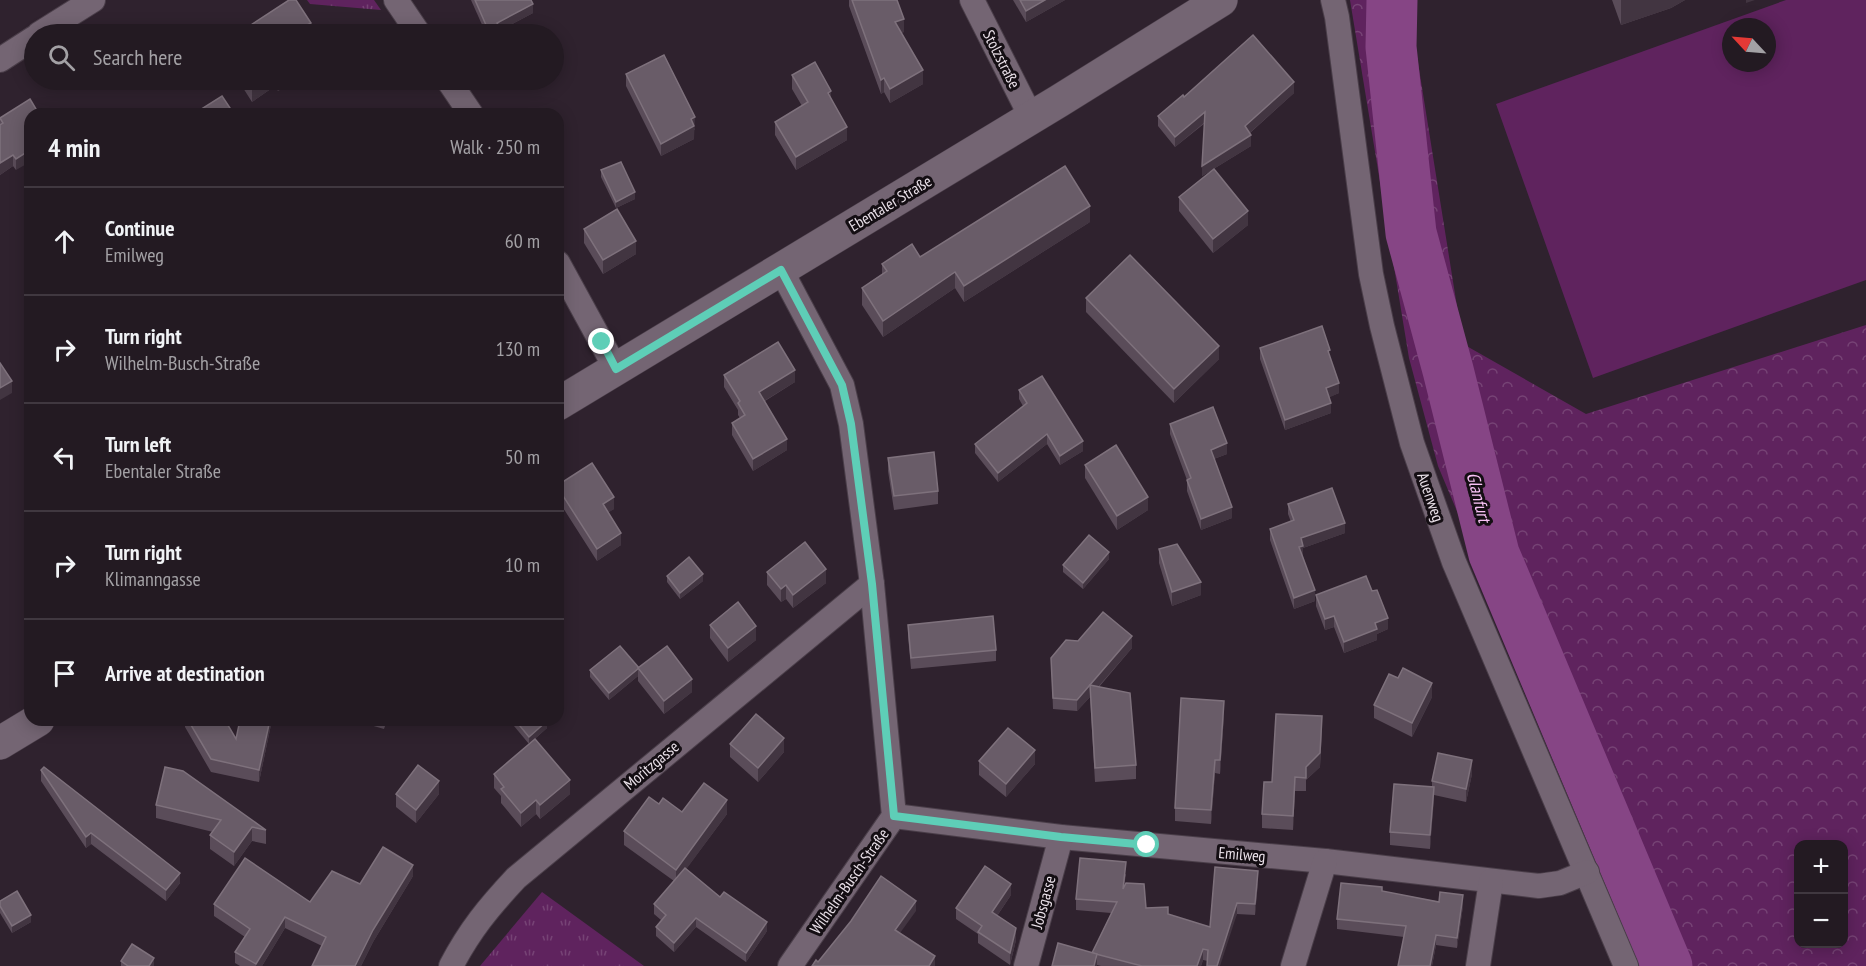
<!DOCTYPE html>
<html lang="en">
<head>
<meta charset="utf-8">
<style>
  body { margin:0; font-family:"PT Sans Narrow",sans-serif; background:#2b232a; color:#f1f3f6 }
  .controls { position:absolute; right:18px; bottom:18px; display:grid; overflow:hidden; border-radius:12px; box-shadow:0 3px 15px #0003 }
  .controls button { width:54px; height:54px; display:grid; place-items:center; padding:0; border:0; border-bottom:2px solid #403840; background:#231a22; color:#f1f3f6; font:30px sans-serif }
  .compass { position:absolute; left:1722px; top:18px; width:54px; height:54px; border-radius:50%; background:#231a22; box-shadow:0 3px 15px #0003; rotate:296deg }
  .stop { position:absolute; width:18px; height:18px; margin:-14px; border:4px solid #5eceb7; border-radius:50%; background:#fff }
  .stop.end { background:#5eceb7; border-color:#fff; box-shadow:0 2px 6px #0008 }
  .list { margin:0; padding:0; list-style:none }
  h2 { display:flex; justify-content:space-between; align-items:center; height:78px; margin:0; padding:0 24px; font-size:26px }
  h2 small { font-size:20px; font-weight:400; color:#a3a1a5 }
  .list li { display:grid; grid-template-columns:39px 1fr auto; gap:18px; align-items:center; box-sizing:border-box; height:108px; padding:0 24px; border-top:2px solid #403840 }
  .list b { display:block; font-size:22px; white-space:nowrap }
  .list p { margin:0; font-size:20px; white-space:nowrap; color:#a3a1a5 }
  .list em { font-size:20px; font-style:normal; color:#a3a1a5 }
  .icon { flex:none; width:33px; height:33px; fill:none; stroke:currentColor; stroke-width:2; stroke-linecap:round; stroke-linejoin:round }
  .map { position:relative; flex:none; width:1866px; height:966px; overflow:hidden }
  .search { position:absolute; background:#231a22; box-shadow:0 3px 15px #0003; left:24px; top:24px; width:540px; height:66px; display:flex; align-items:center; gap:15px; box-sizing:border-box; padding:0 21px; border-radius:33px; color:#a3a1a5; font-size:22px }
  .panel { position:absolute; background:#231a22; box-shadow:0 3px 15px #0003; left:24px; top:108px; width:540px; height:618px; border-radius:18px }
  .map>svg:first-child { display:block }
  .grass { fill:url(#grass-tufts) }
  .forest { fill:url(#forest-crowns); fill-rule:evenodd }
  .pitch { fill:#5f235e; fill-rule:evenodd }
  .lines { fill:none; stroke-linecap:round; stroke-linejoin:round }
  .river { stroke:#864585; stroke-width:51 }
  .street-casing { stroke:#4a3e49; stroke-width:26 }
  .secondary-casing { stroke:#4a3e49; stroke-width:34 }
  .street { stroke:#746573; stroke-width:24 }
  .secondary { stroke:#746573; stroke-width:33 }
  .wall { fill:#5a4c59 }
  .shaded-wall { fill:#423541 }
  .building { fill:#695c68; stroke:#7e717c; stroke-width:1.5 }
  .route { stroke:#5eceb7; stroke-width:8 }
  .labels { text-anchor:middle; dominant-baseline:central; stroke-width:6; stroke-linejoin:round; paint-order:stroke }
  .street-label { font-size:16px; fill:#eae1e9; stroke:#140e13 }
  .water-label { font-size:18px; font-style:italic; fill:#f9c2f6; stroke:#140e13 }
</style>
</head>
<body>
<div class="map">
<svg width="1866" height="966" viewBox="0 0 1866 966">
  <defs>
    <pattern id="grass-tufts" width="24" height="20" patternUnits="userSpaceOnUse" patternTransform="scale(1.5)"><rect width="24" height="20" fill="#5f235e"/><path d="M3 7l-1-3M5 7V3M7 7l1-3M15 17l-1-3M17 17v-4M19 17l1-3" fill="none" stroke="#764375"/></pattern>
    <pattern id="forest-crowns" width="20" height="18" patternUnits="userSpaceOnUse" patternTransform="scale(1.5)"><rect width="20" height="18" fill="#5f235e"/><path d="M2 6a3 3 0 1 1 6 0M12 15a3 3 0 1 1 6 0" fill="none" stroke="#764375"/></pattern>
  </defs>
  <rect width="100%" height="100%" fill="#2f222e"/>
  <g class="grass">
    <polygon points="307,0 374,0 381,10 310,4"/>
    <polygon points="542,892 644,966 480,966"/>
  </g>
  <path class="forest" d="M1350 0H1408L1463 344 1586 414 1866 325V966H1648L1438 466 1409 358ZM1798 844H1844V944H1798Z"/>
  <path class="pitch" d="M1786 0H1866V280L1593 378 1496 104ZM1731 27H1767V63H1731Z"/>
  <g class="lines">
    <polyline class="river" points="1392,0 1391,47 1411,233 1448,370 1494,554 1667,966"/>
    <g class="street-casing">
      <g id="street">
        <polyline points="396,0 419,34"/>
        <polyline points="972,0 1031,117"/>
        <polyline points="1333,0 1337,17 1371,274 1382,326 1412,443 1454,562 1626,966"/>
        <polyline points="39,34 93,0"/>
        <polyline points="0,60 34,38"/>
        <polyline points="448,80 471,114"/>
        <polyline points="558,263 616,369"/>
        <polyline points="781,270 842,385 851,424 872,584 894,816 790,966"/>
        <polyline points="894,816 1061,837 1325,861 1539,886 1560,883 1587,872"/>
        <path d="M451 966C470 930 488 908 516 878L872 584"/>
        <polyline points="1026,966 1061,837"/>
        <polyline points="1293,966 1325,861"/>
        <polyline points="1478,966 1491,881"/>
      </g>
    </g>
    <g class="secondary-casing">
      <g id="secondary">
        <polyline points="558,404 1059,101 1221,0"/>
        <polyline points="0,743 38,720"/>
      </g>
    </g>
    <use href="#street" class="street"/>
    <use href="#secondary" class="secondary"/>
  </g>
  <g class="wall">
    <polygon points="471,0 531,0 533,13 501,30 483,27"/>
    <polygon points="849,0 897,0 904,32 901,33 923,84 890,103 884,92 881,94 849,6"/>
    <polygon points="1013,0 1065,0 1026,22"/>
    <polygon points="1612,0 1685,0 1671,8 1621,25"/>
    <polygon points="626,74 695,129 694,130 694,139 661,156 626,86"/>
    <polygon points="792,75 847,140 796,170 775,135 775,122 802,106 792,89"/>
    <polygon points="238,80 295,80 278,91 275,86 252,102"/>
    <polygon points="1294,93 1250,133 1251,146 1202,176 1205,123 1175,147 1158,126 1158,116 1184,97"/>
    <polygon points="39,114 16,170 13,166 0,175 0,118"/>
    <polygon points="601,170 635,199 616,208 601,177"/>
    <polygon points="1179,197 1248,225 1213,253 1179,211"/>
    <polygon points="1090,222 964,302 955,288 883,337 862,305 862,288 882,274 882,264"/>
    <polygon points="584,229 636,254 603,274 584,243"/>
    <polygon points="1086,298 1219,359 1174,403 1086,312"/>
    <polygon points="1260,348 1330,358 1339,393 1329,397 1331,413 1285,430 1260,359"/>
    <polygon points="724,375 795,382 765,401 787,450 753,471 732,435 732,423 740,418 738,415 738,410 724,387"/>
    <polygon points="1019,390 1083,451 1060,465 1047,444 998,482 975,453 975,444 1023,406 1019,399"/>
    <polygon points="1170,424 1227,454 1214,459 1232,518 1201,530 1187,491 1187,480 1170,434"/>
    <polygon points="888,458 938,491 938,504 894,510 888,471"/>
    <polygon points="1085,465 1148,510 1117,530 1085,478"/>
    <polygon points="558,485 614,509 608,512 621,545 597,561 558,500"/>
    <polygon points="1288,504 1345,533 1303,548 1303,557 1315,601 1294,609 1270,540 1270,529 1291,522 1288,514"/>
    <polygon points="1159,549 1201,595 1172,606 1159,563"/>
    <polygon points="1109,559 1083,589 1063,572 1063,565"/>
    <polygon points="767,572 826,583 793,608 786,599 781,602 767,585"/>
    <polygon points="667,576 703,581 680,599 667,582"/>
    <polygon points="1372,591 1388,629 1377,634 1377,640 1344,653 1334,627 1325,630 1316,606 1316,595"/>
    <polygon points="710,625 756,640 728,662 710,638"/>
    <polygon points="908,625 996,650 996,661 911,669 908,636"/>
    <polygon points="1132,648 1099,687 1136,765 1136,779 1095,782 1090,697 1077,711 1053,709 1051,658"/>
    <polygon points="638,668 692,692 664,714 638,681 638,676 609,700 590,677 590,670"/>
    <polygon points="1432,697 1412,737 1374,718 1374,705"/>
    <polygon points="1224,715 1220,774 1215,773 1211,824 1175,821 1175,808"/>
    <polygon points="185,720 225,720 236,739 272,720 259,782 211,772 185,727"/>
    <polygon points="353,720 387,720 384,729"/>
    <polygon points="509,720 546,720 547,728 529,744"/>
    <polygon points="1322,730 1320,767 1306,780 1306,791 1295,791 1293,830 1262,828 1262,814 1272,782"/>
    <polygon points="730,744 784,752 758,782 730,757"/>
    <polygon points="979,761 1035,764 1006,797 979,775"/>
    <polygon points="41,770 180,883 166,901 91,844 86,848 41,781"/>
    <polygon points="494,774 570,794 540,819 536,814 521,827 501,803 501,796 494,788"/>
    <polygon points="1472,774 1466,802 1434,795 1430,849 1390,845 1390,832 1432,787 1432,781"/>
    <polygon points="396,794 439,794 416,823 396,807"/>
    <polygon points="659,804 682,812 727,814 686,869 720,897 767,931 746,962 696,927 674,952 656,936 656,927 661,920 654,914 654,904 674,881 624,845 624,831"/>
    <polygon points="156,805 266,830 266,844 252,841 234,866 210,849 210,835 213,832 156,818"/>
    <polygon points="1126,874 1124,886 1146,908 1210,927 1258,882 1255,915 1237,914 1208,961 1203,960 1201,966 1101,966 1097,965 1097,966 1052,966 1092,953 1111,913 1076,910 1076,899"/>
    <polygon points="413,876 373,942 361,966 312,966 322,946 285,928 262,966 240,966 235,963 235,952 245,937 214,916 214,904 310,902 360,884"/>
    <polygon points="1382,891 1463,906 1457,948 1436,945 1432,966 1398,966 1404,937 1337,929 1337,919"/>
    <polygon points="1011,895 997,916 1016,940 1010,965 978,943 978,934 956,919 956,908"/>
    <polygon points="0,901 31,922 12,933 0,913"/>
    <polygon points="121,961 154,966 121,966"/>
  </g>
  <g class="shaded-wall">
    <polygon points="1045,0 1065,0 1026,22 1026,11"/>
    <polygon points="1621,0 1685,0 1671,8 1621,25"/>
    <polygon points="1746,0 1755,0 1746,3"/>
    <polygon points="533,4 533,13 497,32 497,23"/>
    <polygon points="904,19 904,32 895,35 895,22"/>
    <polygon points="923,70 923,84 890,103 890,89"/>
    <polygon points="884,78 884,92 881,94 881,80"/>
    <polygon points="265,80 275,80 275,86 252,102 252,88"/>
    <polygon points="278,80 295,80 278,91"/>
    <polygon points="1294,82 1294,93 1245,137 1245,126"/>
    <polygon points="831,91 831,104 828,93"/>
    <polygon points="1205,112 1205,122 1175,147 1175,137"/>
    <polygon points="695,117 694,139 661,156 661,144 691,119"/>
    <polygon points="847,127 847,140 796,170 796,157"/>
    <polygon points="1251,135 1251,146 1202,176 1202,166"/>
    <polygon points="30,150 30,162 16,170 16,159"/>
    <polygon points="13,155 13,166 0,175 0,163"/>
    <polygon points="635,192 635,199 616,208 616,202"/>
    <polygon points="1090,206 1090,222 964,302 964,286"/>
    <polygon points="1248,211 1248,225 1213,253 1213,239"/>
    <polygon points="636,241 636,254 603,274 603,260"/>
    <polygon points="955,272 955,288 883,337 883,321"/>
    <polygon points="1219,346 1219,359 1174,403 1174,389"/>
    <polygon points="795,370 795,382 759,404 759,392"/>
    <polygon points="12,381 12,393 0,400 0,388"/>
    <polygon points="1339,383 1339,393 1326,399 1326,388"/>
    <polygon points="1331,403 1331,413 1285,430 1285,420"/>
    <polygon points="1047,434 1047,444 998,482 998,473"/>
    <polygon points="787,439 787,450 753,471 753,459"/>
    <polygon points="1083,441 1083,451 1060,465 1060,456"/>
    <polygon points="1227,443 1227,454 1211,460 1211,450"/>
    <polygon points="614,497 614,509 603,516 603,504"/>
    <polygon points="1148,497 1148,510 1117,530 1117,516"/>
    <polygon points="1232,507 1232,518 1201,530 1201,519"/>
    <polygon points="1345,523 1345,533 1303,548 1303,557 1299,558 1299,547 1301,538"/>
    <polygon points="621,533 621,545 597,561 597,549"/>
    <polygon points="1109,552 1109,559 1083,589 1083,583"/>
    <polygon points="826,569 826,583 793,608 793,595"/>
    <polygon points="703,574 703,581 680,599 680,593"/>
    <polygon points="1201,582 1201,595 1172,606 1172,592"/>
    <polygon points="786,585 786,599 781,602 781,589"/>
    <polygon points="1315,590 1315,601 1294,609 1294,598"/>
    <polygon points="1334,616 1334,627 1325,630 1325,619"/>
    <polygon points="1388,618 1388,629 1377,634 1377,640 1344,653 1344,642 1375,623"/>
    <polygon points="756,626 756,640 728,662 728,648"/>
    <polygon points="1132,636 1132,648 1090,696 1090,685"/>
    <polygon points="638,669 638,676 609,700 609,693"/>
    <polygon points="692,679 692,692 664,714 664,701"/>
    <polygon points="1432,683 1432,697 1412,737 1412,723"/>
    <polygon points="1090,685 1090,697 1077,711 1077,700"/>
    <polygon points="1224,701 1224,715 1220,774 1220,760"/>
    <polygon points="1322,716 1320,767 1306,780 1306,791 1306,767"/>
    <polygon points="270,720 272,720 259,782 259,770"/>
    <polygon points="547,721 547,728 529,744 529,737"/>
    <polygon points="784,738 784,752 758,782 758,768"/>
    <polygon points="1035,750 1035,764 1006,797 1006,784"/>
    <polygon points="1215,760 1215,773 1211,824 1211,810"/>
    <polygon points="1472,760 1472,774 1466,802 1466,789"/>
    <polygon points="1295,777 1295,791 1293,830 1293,816"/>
    <polygon points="570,780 570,794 540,819 540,805"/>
    <polygon points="439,781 439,794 416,823 416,810"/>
    <polygon points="1434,787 1434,801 1430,849 1430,835"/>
    <polygon points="536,800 536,814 521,827 521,813"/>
    <polygon points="727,800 727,814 676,883 676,870"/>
    <polygon points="252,827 252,841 234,866 234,852"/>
    <polygon points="91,833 91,844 86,848 86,837"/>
    <polygon points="413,865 413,876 373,942 361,966 355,966 373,930"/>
    <polygon points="1258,871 1258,882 1255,915 1255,904"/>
    <polygon points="180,873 180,883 166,901 166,890"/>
    <polygon points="1011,884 1011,895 992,923 992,912"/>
    <polygon points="1463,895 1463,906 1457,948 1457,938"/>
    <polygon points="916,901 916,911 895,940 895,930"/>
    <polygon points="1237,903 1237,914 1220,966 1217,966"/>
    <polygon points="31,915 31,922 12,933 12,926"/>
    <polygon points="285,917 285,928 262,966 256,966 256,964"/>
    <polygon points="696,918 696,927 674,952 674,943"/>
    <polygon points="767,922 767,931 746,962 746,953"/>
    <polygon points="1016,928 1016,940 1010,965 1010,953"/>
    <polygon points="1436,935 1436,945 1432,966 1430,966"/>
    <polygon points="1203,949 1203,960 1201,966 1197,966"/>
    <polygon points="1097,954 1097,966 1094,966"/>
    <polygon points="935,956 935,966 929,966"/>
    <polygon points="154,958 154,966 149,966"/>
  </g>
  <g class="building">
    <polygon points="289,0 296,0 311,23 307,25 313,34 237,34"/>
    <polygon points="475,0 531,0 533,4 497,23 504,34 471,34 486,25"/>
    <polygon points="852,0 897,0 904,19 895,22 923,70 890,89 884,78 881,80"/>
    <polygon points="1020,0 1045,0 1026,11"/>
    <polygon points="1253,35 1294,82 1245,126 1251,135 1202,166 1205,112 1175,137 1158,116 1183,95 1184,97"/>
    <polygon points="664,55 695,117 691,119 694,126 661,144 626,74"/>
    <polygon points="815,62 831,91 828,93 847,127 796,157 775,122 808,102 792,75"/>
    <polygon points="247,80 265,80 252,88"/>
    <polygon points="222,96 234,114 195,113"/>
    <polygon points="30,99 39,114 30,114 30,150 16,159 13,155 0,163 0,125 3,123 0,118"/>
    <polygon points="621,162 635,192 616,202 601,170"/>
    <polygon points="1065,166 1090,206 964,286 955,272 883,321 862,288 887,271 882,264 912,244 920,257"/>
    <polygon points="1214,169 1248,211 1213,239 1179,197"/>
    <polygon points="617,209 636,241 603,260 584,229"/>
    <polygon points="1130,255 1219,346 1174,389 1086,298"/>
    <polygon points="1322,326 1330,350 1328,351 1339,383 1326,388 1331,403 1285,420 1260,348"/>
    <polygon points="778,342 795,370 759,392 787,439 753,459 732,423 745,415 738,403 740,401 724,375"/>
    <polygon points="0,363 12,381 0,388"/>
    <polygon points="1042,376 1083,441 1060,456 1047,434 998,473 975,444 1027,403 1019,390"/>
    <polygon points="1213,407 1227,443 1211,450 1232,507 1201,519 1187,480 1191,478 1170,424"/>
    <polygon points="1116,445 1148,497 1117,516 1085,465"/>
    <polygon points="934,452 938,491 894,496 888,458"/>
    <polygon points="592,463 614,497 603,504 621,533 597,549 558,488 558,485"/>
    <polygon points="1332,488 1345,523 1301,538 1303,546 1299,547 1315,590 1294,598 1270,529 1294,520 1288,504"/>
    <polygon points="1089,535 1109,552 1083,583 1063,565"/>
    <polygon points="805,542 826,569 793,595 786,585 781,589 767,572"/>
    <polygon points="1177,544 1201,582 1172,592 1159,549"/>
    <polygon points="689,557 703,574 680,593 667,576"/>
    <polygon points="1366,576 1372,591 1377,590 1388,618 1375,623 1377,629 1344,642 1334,616 1325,619 1316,595"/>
    <polygon points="738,602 756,626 728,648 710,625"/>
    <polygon points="1103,612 1132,636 1077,700 1053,698 1051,658 1066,640 1078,641"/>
    <polygon points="993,616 996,650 911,658 908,625"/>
    <polygon points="620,646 639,668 609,693 590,670"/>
    <polygon points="667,646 692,679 664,701 638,668"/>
    <polygon points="1403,668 1432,683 1412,723 1374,705 1389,674 1398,678"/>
    <polygon points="1090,685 1130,693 1136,765 1095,768"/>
    <polygon points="1181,698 1224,701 1220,760 1215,760 1211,810 1175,808"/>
    <polygon points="756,714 784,738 758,768 730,744"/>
    <polygon points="1276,714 1322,716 1320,753 1306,767 1306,778 1295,777 1293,816 1262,814 1264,782 1272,782"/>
    <polygon points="188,720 225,720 236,739 240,720 270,720 259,770 211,759"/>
    <polygon points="515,720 546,720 547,721 529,737"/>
    <polygon points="1008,728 1035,750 1006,784 979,761"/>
    <polygon points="535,739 570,780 540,805 536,800 521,813 501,789 504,787 494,774"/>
    <polygon points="1438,753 1472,760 1466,789 1432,781"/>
    <polygon points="418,765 439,781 416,810 396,794"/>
    <polygon points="44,767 180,873 166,890 91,833 86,837 41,770"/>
    <polygon points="165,767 183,771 266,830 252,827 234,852 210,835 221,820 156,805"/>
    <polygon points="704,783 727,800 676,870 624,831 649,797 659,804 663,798 682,812"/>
    <polygon points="1394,784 1434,787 1430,835 1390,832"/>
    <polygon points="383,847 413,865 373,930 355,966 312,966 326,937 285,917 256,964 235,952 250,929 214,904 245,858 310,902 332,871 360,884"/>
    <polygon points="1080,858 1126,862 1123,889 1126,883 1144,884 1146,908 1168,907 1168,914 1210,927 1215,867 1258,871 1255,904 1237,903 1217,966 1207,966 1208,950 1203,949 1197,966 1142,966 1092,953 1117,902 1076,899"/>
    <polygon points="985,866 1011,884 992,912 1016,928 1010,953 978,932 982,926 956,908"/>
    <polygon points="685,868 720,897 724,892 767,922 746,953 696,918 674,943 656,927 666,915 654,904"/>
    <polygon points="881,876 916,901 895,930 935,956 929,966 812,966 816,960 818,962 851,921"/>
    <polygon points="1341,883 1382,887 1382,891 1439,902 1440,892 1463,895 1457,938 1436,935 1430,966 1398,966 1406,926 1337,919"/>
    <polygon points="17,891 31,915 12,926 0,906 0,901"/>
    <polygon points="1058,943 1097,954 1094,966 1052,966"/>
    <polygon points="132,944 154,958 149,966 128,966 121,961"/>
  </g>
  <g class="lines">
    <polyline class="route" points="602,342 616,369 781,270 842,385 851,424 872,584 894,816 1061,837 1147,845"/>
  </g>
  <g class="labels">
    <g class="street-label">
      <text transform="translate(1002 59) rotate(63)">Stolzstraße</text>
      <text transform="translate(890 203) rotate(-31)">Ebentaler Straße</text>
      <text transform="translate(1431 497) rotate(71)">Auenweg</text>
      <text transform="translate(651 765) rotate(-40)">Moritzgasse</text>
      <text transform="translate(1242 854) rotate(5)">Emilweg</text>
      <text transform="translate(849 881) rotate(-55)">Wilhelm-Busch-Straße</text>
      <text transform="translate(1043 902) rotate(-75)">Jobsgasse</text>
    </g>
    <g class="water-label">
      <text transform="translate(1479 497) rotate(76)">Glanfurt</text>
    </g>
  </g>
</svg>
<div class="controls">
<button>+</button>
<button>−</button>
</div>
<svg class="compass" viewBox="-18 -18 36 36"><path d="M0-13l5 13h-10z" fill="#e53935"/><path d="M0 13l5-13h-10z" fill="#a3a1a5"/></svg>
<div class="stop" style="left:1147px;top:845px"></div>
<div class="stop end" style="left:602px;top:342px"></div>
<div class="search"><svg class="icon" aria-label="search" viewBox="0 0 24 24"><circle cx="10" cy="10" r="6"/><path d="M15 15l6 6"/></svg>Search here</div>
<section class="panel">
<h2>4 min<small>Walk · 250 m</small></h2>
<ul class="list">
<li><svg class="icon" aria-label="ahead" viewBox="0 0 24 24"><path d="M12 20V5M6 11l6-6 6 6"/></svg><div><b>Continue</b><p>Emilweg</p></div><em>60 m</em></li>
<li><svg class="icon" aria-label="right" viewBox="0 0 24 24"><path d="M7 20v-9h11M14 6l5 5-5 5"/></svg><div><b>Turn right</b><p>Wilhelm-Busch-Straße</p></div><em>130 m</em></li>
<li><svg class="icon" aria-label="left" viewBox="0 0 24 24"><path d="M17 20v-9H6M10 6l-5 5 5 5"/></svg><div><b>Turn left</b><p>Ebentaler Straße</p></div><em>50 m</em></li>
<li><svg class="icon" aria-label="right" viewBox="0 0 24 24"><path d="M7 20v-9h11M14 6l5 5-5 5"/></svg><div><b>Turn right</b><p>Klimanngasse</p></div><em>10 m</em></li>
<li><svg class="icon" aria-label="arrive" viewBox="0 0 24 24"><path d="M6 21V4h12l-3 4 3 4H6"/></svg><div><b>Arrive at destination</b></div></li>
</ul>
</section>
</div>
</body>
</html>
